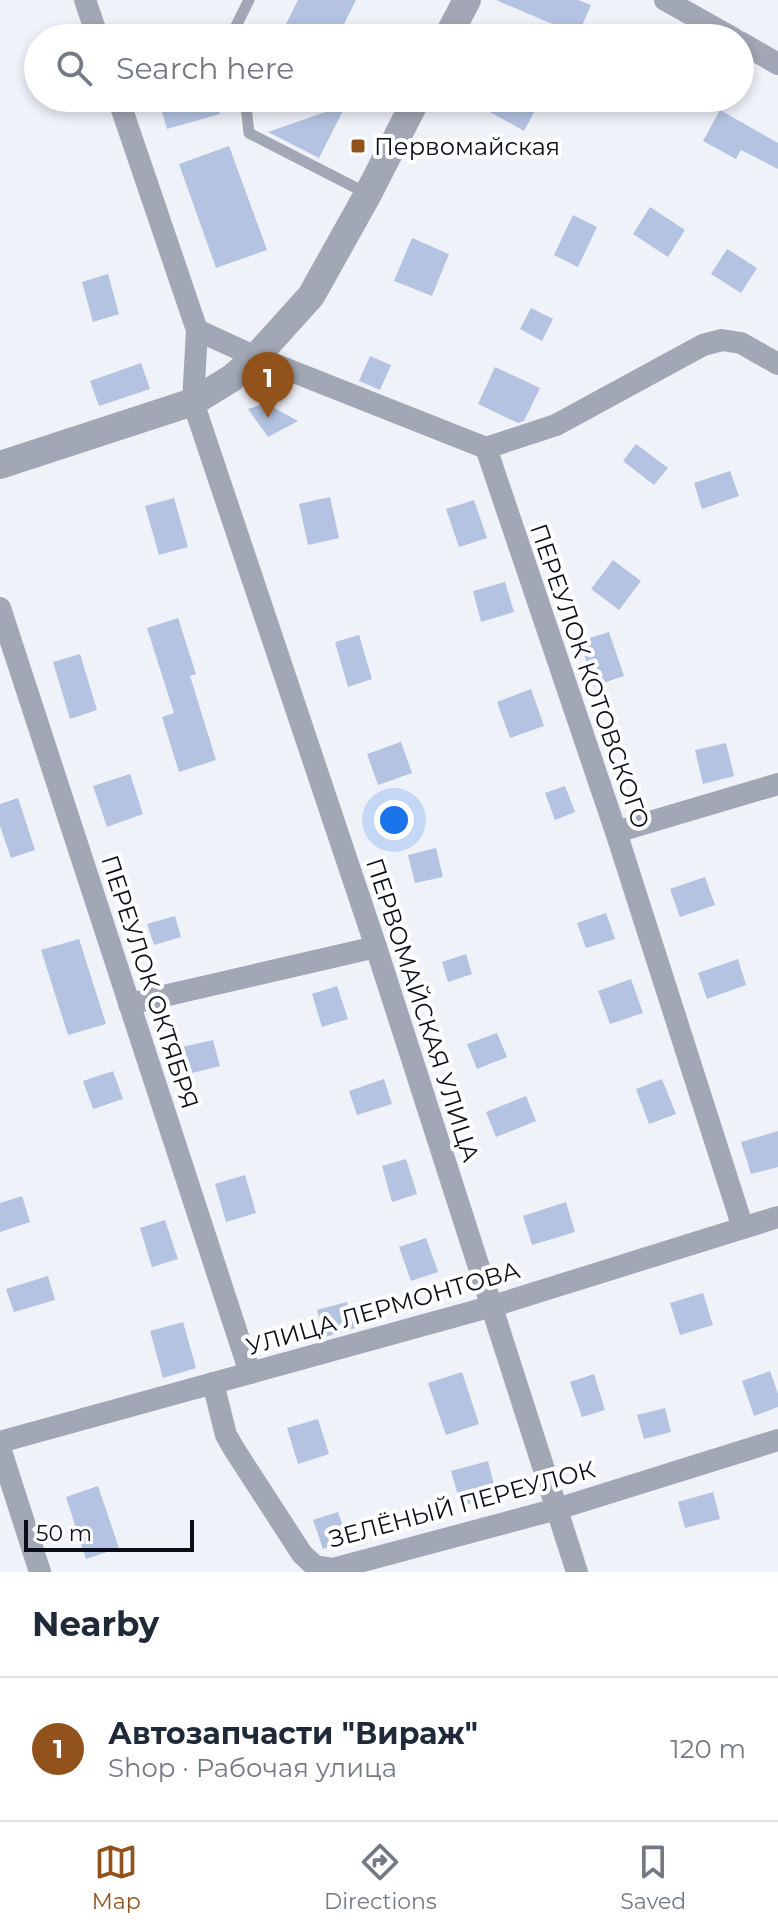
<!DOCTYPE html>
<html lang="en">
<head>
<meta charset="utf-8">
<style>
  body { margin:0; font-family:Montserrat,sans-serif; background:#f2f2f3; color:#1f2937 }
  .scale { position:absolute; left:24px; bottom:20px; width:170px; box-sizing:border-box; padding-left:8px; border:4px solid #0a0e19; border-top:0; font-size:22px; line-height:28px; white-space:nowrap; color:#0a0e19; -webkit-text-stroke:6px #fff; paint-order:stroke }
  .you { position:absolute; left:394px; top:820px; width:28px; height:28px; margin:-20px; border:6px solid #fff; border-radius:50%; background:#1a73e8; box-shadow:0 0 0 12px #1a73e833 }
  .badge { display:grid; place-items:center; width:52px; height:52px; border-radius:50%; background:#92521c; color:#fff; font-size:26px; font-weight:700 }
  .pin { position:absolute; translate:-50% -66px; filter:drop-shadow(0 2px 4px #0008) }
  .pin::after { content:''; position:absolute; top:42px; width:28px; height:24px; background:inherit; clip-path:polygon(0 0,100% 0,50% 100%) }
  .list { margin:0; padding:0; list-style:none }
  h2 { display:flex; justify-content:space-between; align-items:center; height:104px; margin:0; padding:0 32px; font-size:34px }
  h2 small { font-size:26px; font-weight:400; color:#747a83 }
  .list li { display:grid; grid-template-columns:52px 1fr auto; gap:24px; align-items:center; box-sizing:border-box; height:144px; padding:0 32px; border-top:2px solid #e0e1e3 }
  .list b { display:block; font-size:30px; white-space:nowrap }
  .list p { margin:0; font-size:26px; white-space:nowrap; color:#747a83 }
  .list em { font-size:26px; font-style:normal; color:#747a83 }
  .icon { flex:none; width:44px; height:44px; fill:none; stroke:currentColor; stroke-width:2; stroke-linecap:round; stroke-linejoin:round }
  .map { position:relative; flex:none; width:778px; height:1572px; overflow:hidden }
  .search { position:absolute; background:#fff; box-shadow:0 4px 12px #0003; left:24px; right:24px; top:24px; height:88px; display:flex; align-items:center; gap:20px; box-sizing:border-box; padding:0 28px; border-radius:44px; color:#747a83; font-size:30px }
  .sheet { height:248px; background:#fff }
  nav { display:flex; justify-content:space-around; align-items:center; box-sizing:border-box; height:112px; border-top:2px solid #e0e1e3; background:#fff; font-size:22px; color:#747a83 }
  nav a { display:grid; justify-items:center; gap:4px }
  nav .on { color:#92521c }
  .map>svg:first-child { display:block }
  .building { fill:#b4c3e2 }
  .lines { fill:none; stroke-linecap:round; stroke-linejoin:round }
  .service { stroke:#a1a7b5; stroke-width:11 }
  .minor { stroke:#a1a7b5; stroke-width:22 }
  .tertiary { stroke:#a1a7b5; stroke-width:28 }
  .poi-dot { fill:#92521c; stroke:#fff; stroke-width:3 }
  .labels { text-anchor:middle; dominant-baseline:central; stroke-width:8; stroke-linejoin:round; paint-order:stroke }
  .poi-label { font-size:24px; fill:#0a0e19; stroke:#fff; text-anchor:start }
  .street-label { font-size:24px; fill:#0a0e19; stroke:#fff }
</style>
</head>
<body>
<div class="map">
<svg width="778" height="1572" viewBox="0 0 778 1572">
  <rect width="100%" height="100%" fill="#eff2f9"/>
  <g class="building">
    <polygon points="298,0 356,0 337,38 279,38"/>
    <polygon points="496,0 578,0 591,5 578,35"/>
    <polygon points="158,98 215,98 220,114 167,129"/>
    <polygon points="465,98 525,98 538,105 524,131"/>
    <polygon points="346,105 319,158 268,132"/>
    <polygon points="720,110 778,143 778,169 741,150 736,159 703,141"/>
    <polygon points="229,146 267,250 216,268 179,164"/>
    <polygon points="650,207 685,230 668,257 633,234"/>
    <polygon points="573,215 597,227 578,267 554,255"/>
    <polygon points="412,238 449,254 432,296 394,281"/>
    <polygon points="727,249 757,268 741,293 711,274"/>
    <polygon points="108,274 119,314 93,322 82,282"/>
    <polygon points="531,308 553,319 542,341 520,329"/>
    <polygon points="370,356 391,365 380,390 359,381"/>
    <polygon points="141,363 150,389 99,406 90,381"/>
    <polygon points="495,367 540,388 524,421 518,423 478,404"/>
    <polygon points="265,403 298,421 268,437 248,409"/>
    <polygon points="636,444 668,468 654,485 623,461"/>
    <polygon points="730,471 739,496 702,509 694,483"/>
    <polygon points="330,497 339,538 308,545 299,504"/>
    <polygon points="174,498 188,547 159,555 145,506"/>
    <polygon points="474,500 487,538 459,547 446,509"/>
    <polygon points="613,560 641,581 619,610 591,589"/>
    <polygon points="505,582 514,612 481,622 473,591"/>
    <polygon points="178,618 196,674 190,676 216,760 179,772 162,717 174,713 147,628"/>
    <polygon points="609,632 624,676 594,686 580,641"/>
    <polygon points="359,635 372,679 348,687 335,642"/>
    <polygon points="80,654 97,710 70,719 53,662"/>
    <polygon points="531,689 544,726 510,738 497,702"/>
    <polygon points="401,742 412,773 378,785 367,754"/>
    <polygon points="726,743 734,776 703,784 695,750"/>
    <polygon points="130,774 143,814 107,827 93,786"/>
    <polygon points="565,786 575,812 555,820 545,793"/>
    <polygon points="18,798 35,850 11,858 0,826 0,804"/>
    <polygon points="436,848 443,877 415,883 408,855"/>
    <polygon points="705,877 715,905 680,917 670,889"/>
    <polygon points="606,913 615,939 586,948 577,923"/>
    <polygon points="175,916 181,937 154,945 147,924"/>
    <polygon points="79,939 106,1024 68,1035 41,950"/>
    <polygon points="466,954 472,974 448,982 442,962"/>
    <polygon points="738,959 746,985 707,999 698,973"/>
    <polygon points="631,979 643,1013 610,1024 598,991"/>
    <polygon points="337,986 348,1019 322,1027 312,994"/>
    <polygon points="497,1033 507,1057 477,1069 467,1044"/>
    <polygon points="213,1040 220,1066 188,1074 182,1047"/>
    <polygon points="113,1071 123,1099 93,1109 83,1081"/>
    <polygon points="384,1079 392,1104 357,1115 349,1091"/>
    <polygon points="662,1079 676,1114 649,1124 636,1089"/>
    <polygon points="526,1096 536,1121 496,1137 486,1112"/>
    <polygon points="778,1131 778,1167 751,1174 741,1142"/>
    <polygon points="406,1159 417,1194 392,1202 382,1166"/>
    <polygon points="245,1175 256,1213 226,1222 215,1184"/>
    <polygon points="22,1196 30,1222 0,1232 0,1203"/>
    <polygon points="566,1202 575,1232 532,1245 523,1216"/>
    <polygon points="165,1220 178,1259 152,1267 140,1228"/>
    <polygon points="426,1238 438,1272 411,1281 399,1247"/>
    <polygon points="48,1276 55,1300 14,1312 6,1289"/>
    <polygon points="703,1293 713,1325 680,1335 670,1303"/>
    <polygon points="347,1302 355,1328 325,1337 317,1310"/>
    <polygon points="183,1322 196,1368 163,1378 150,1331"/>
    <polygon points="770,1371 778,1394 778,1407 754,1416 742,1381"/>
    <polygon points="462,1372 479,1424 446,1435 428,1383"/>
    <polygon points="594,1374 605,1410 582,1417 570,1382"/>
    <polygon points="665,1408 671,1432 644,1439 637,1415"/>
    <polygon points="318,1419 329,1454 298,1464 287,1428"/>
    <polygon points="488,1461 497,1497 461,1506 451,1471"/>
    <polygon points="98,1486 119,1548 86,1559 66,1497"/>
    <polygon points="713,1492 720,1519 685,1528 678,1502"/>
    <polygon points="338,1512 348,1541 323,1549 313,1520"/>
  </g>
  <g class="lines">
    <g class="service">
      <polyline points="237,38 236,26 249,0"/>
      <polyline points="245,98 249,133 366,193"/>
    </g>
    <g class="minor">
      <polyline points="85,0 98,38"/>
      <polyline points="665,0 733,38"/>
      <polyline points="740,42 778,64"/>
      <polyline points="118,98 197,330 193,402 376,947 577,1572"/>
      <polyline points="197,330 256,357 486,448"/>
      <polyline points="486,448 616,832 743,1228"/>
      <polyline points="486,448 556,425 703,345 722,340 741,343 778,364"/>
      <polyline points="0,608 250,1373"/>
      <polyline points="616,832 778,784"/>
      <polyline points="129,1004 376,947"/>
      <polyline points="213,1383 226,1435 234,1449 302,1554 315,1566 333,1569 557,1509 778,1440"/>
      <polyline points="0,1442 493,1306 778,1217"/>
      <polyline points="0,1448 40,1572"/>
    </g>
    <g class="tertiary">
      <polyline points="447,38 467,0"/>
      <polyline points="0,465 193,402 232,378 256,357 311,296 368,194 417,98"/>
    </g>
  </g>
  <rect class="poi-dot" x="350" y="138" width="16" height="16" rx="4"/>
  <g class="labels">
    <g class="poi-label">
      <text x="374" y="146">Первомайская</text>
    </g>
    <g class="street-label">
      <text transform="translate(590 676) rotate(71)">ПЕРЕУЛОК КОТОВСКОГО</text>
      <text transform="translate(150 982) rotate(72)">ПЕРЕУЛОК ОКТЯБРЯ</text>
      <text transform="translate(423 1010) rotate(72)">ПЕРВОМАЙСКАЯ УЛИЦА</text>
      <text transform="translate(383 1308) rotate(-16)">УЛИЦА ЛЕРМОНТОВА</text>
      <text transform="translate(462 1504) rotate(-15)">ЗЕЛЁНЫЙ ПЕРЕУЛОК</text>
    </g>
  </g>
</svg>
<div class="scale">50 m</div>
<div class="you"></div>
<div class="pin badge" style="left:268px;top:418px">1</div>
<div class="search"><svg class="icon" aria-label="search" viewBox="0 0 24 24"><circle cx="10" cy="10" r="6"/><path d="M15 15l6 6"/></svg>Search here</div>
</div>
<section class="sheet">
<h2>Nearby<small></small></h2>
<ul class="list">
<li><span class="badge">1</span><div><b>Автозапчасти &quot;Вираж&quot;</b><p>Shop · Рабочая улица</p></div><em>120 m</em></li>
</ul>
</section>
<nav>
<a class="on"><svg class="icon" aria-label="map" viewBox="0 0 24 24"><path d="M3 6l6-2 6 2 6-2v14l-6 2-6-2-6 2zM9 4v14M15 6v14"/></svg>Map</a>
<a><svg class="icon" aria-label="directions" viewBox="0 0 24 24"><path d="M12 3l9 9-9 9-9-9zM9 14v-3h6M13 9l2 2-2 2"/></svg>Directions</a>
<a><svg class="icon" aria-label="saved" viewBox="0 0 24 24"><path d="M7 4h10v16l-5-4-5 4z"/></svg>Saved</a>
</nav>
</body>
</html>
